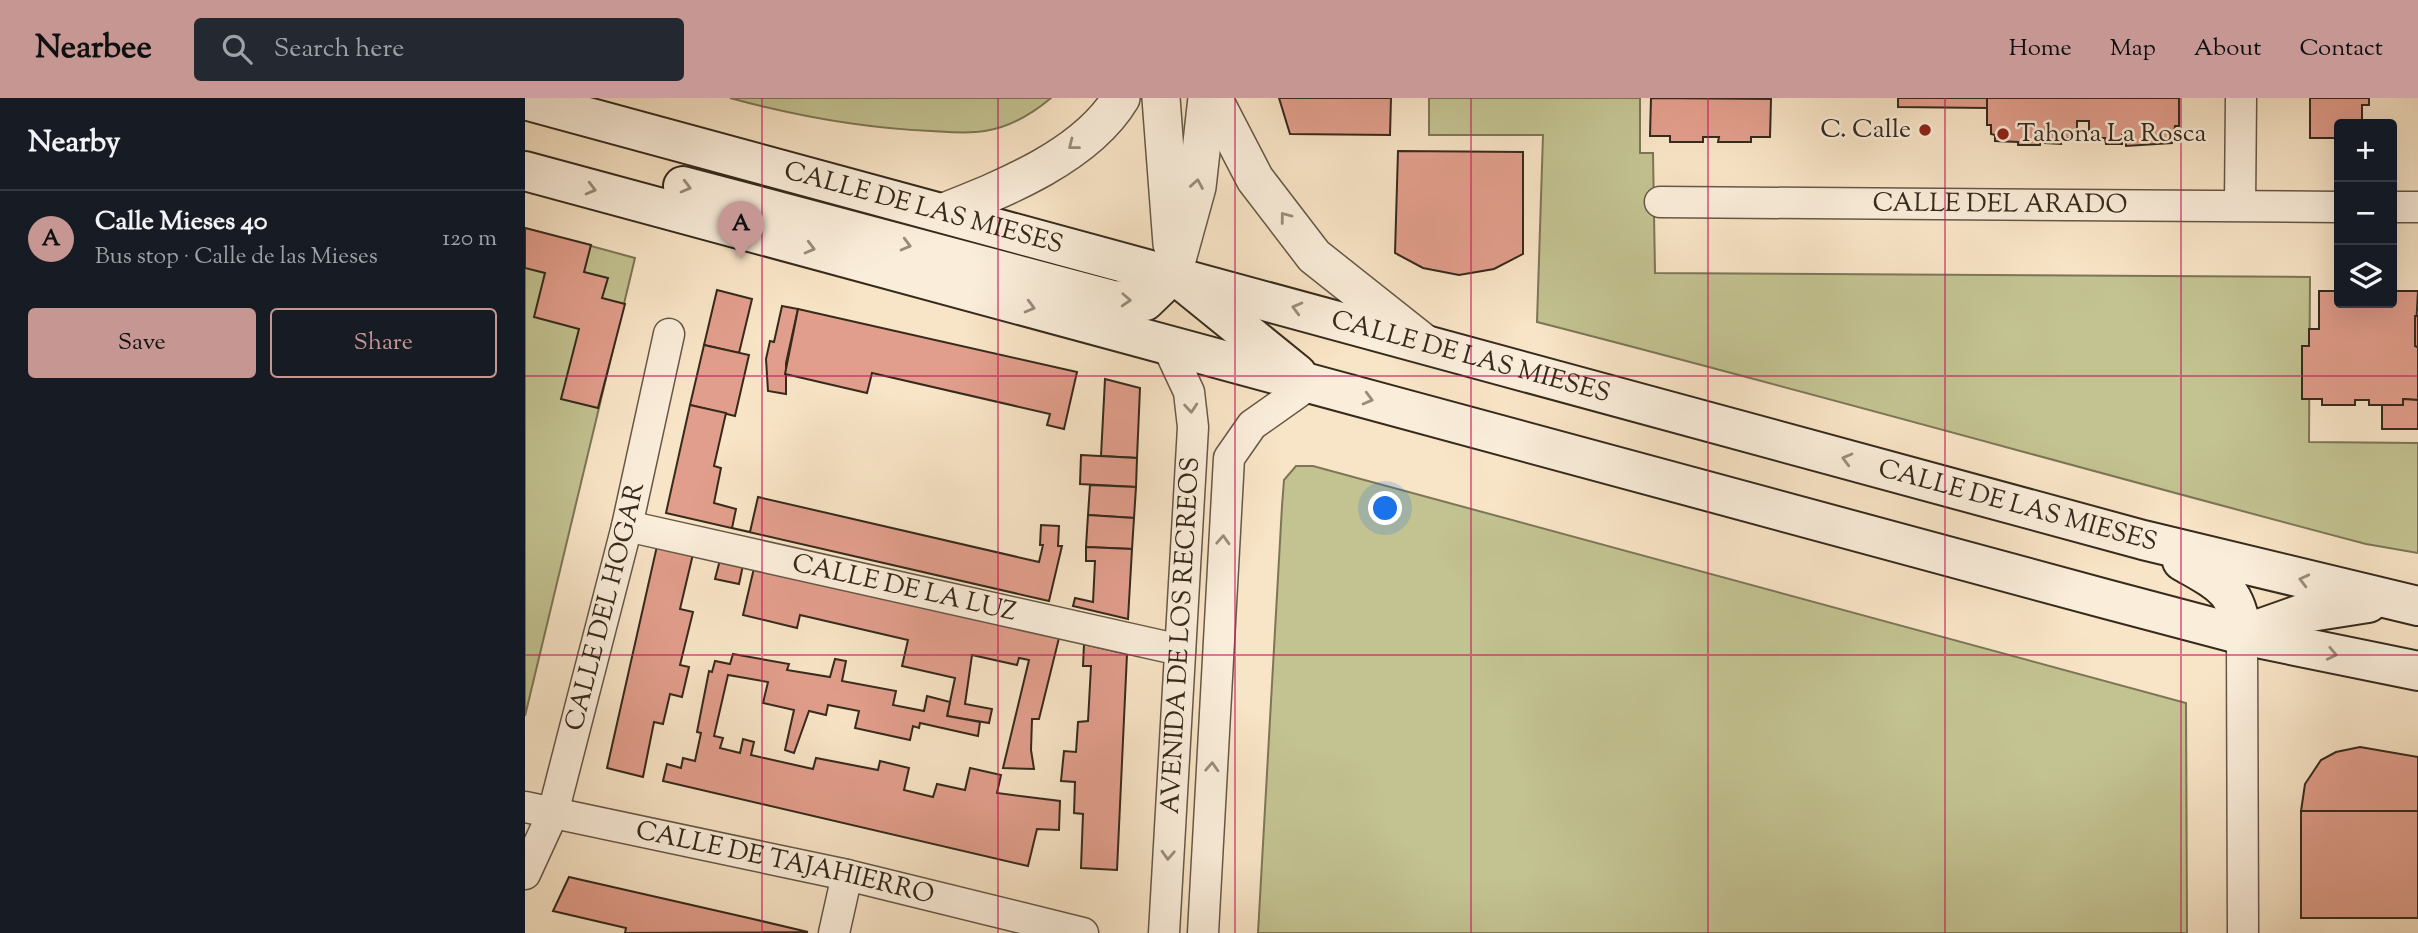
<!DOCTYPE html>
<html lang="en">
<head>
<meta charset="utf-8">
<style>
  body { margin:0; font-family:"Sorts Mill Goudy",serif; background:#242831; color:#f1f3f6 }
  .controls { position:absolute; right:21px; top:21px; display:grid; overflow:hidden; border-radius:7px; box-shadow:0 7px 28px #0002 }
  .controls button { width:63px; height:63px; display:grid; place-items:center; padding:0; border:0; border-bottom:2px solid #363941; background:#171b24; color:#f1f3f6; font:35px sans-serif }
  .you { position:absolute; left:861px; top:411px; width:24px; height:24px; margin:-18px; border:5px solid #fff; border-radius:50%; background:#1a73e8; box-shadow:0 0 0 10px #1a73e833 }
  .badge { display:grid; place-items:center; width:46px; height:46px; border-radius:50%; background:#c59692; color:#111; font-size:23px; font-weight:700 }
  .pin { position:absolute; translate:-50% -58px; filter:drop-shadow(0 2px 4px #0008) }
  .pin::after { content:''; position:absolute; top:37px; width:24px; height:21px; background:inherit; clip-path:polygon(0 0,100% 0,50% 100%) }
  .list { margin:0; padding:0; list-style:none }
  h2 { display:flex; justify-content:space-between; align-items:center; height:91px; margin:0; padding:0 28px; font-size:30px }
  h2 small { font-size:23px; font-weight:400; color:#9ea1a6 }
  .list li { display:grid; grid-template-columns:46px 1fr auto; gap:21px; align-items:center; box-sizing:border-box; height:98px; padding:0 28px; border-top:2px solid #363941 }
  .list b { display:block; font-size:26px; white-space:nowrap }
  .list p { margin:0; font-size:23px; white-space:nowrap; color:#9ea1a6 }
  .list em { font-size:23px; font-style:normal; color:#9ea1a6 }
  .actions { display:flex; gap:14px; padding:21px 28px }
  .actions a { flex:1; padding:16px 0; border:2px solid #c59692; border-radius:7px; text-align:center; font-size:24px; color:#c59692 }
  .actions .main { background:#c59692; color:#111 }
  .icon { flex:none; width:38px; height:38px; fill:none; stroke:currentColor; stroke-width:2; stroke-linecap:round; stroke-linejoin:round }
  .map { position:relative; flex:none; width:1893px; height:835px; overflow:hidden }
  header { display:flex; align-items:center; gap:42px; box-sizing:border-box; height:98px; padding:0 35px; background:#c59692; color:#111 }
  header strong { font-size:33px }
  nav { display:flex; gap:38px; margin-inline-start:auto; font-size:24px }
  .search { width:490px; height:63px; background:#242831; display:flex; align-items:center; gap:18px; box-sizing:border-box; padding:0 24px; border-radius:7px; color:#9ea1a6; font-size:26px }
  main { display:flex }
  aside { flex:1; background:#171b24 }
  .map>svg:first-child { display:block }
  .green { fill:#c3c291; stroke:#7c7656; stroke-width:2 }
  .building { fill:#e29e8c; stroke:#352a1c; stroke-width:2 }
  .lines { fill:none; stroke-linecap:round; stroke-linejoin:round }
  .minor-casing { stroke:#665846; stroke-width:33 }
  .tertiary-casing { stroke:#665846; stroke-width:40 }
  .secondary-casing { stroke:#352a1c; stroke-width:42 }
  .minor { stroke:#faedda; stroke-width:30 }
  .tertiary { stroke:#faedda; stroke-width:37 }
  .secondary { stroke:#faedda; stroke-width:38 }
  .oneway { stroke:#988c7b }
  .grid { fill:none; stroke:#c2185b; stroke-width:2; stroke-opacity:0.55 }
  .poi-dot { fill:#8f2418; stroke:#faedda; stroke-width:2.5 }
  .labels { text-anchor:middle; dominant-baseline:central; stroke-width:5; stroke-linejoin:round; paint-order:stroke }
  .poi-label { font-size:26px; fill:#352a1c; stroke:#faedda; text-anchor:end }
  .street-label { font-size:26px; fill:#352a1c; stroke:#faedda }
</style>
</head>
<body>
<header>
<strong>Nearbee</strong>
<div class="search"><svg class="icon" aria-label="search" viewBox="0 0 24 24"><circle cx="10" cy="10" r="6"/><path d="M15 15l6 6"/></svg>Search here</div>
<nav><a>Home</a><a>Map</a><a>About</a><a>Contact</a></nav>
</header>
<main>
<aside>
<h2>Nearby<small></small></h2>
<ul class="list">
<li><span class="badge">A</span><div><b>Calle Mieses 40</b><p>Bus stop · Calle de las Mieses</p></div><em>120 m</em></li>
</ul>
<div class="actions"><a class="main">Save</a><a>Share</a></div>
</aside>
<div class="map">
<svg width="1893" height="835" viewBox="0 0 1893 835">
  <rect width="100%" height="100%" fill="#f8e4c6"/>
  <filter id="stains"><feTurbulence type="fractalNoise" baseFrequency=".00286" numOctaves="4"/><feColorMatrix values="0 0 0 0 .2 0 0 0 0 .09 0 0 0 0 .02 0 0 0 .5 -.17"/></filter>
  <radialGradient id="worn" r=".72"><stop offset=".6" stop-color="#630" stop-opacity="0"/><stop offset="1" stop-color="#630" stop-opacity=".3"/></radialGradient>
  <g class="green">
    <path d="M205 0H526C507 16 485 29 460 33 443 36 424 34 406 33 338 30 271 18 205 0Z"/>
    <path d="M904 0H1115V55H1128L1130 175 1785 179 1784 344 1893 345V455L1841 446C1564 373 1289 295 1012 224L1018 37H904Z"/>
    <polygon points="0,130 110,160 0,618"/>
    <polygon points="771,368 788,368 1661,605 1662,835 733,835 757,408 759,382"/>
  </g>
  <g class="building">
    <polygon points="754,0 866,0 865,37 765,36"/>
    <polygon points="1126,0 1246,1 1245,39 1226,39 1226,44 1193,44 1194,39 1178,39 1178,44 1145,44 1145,38 1125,38"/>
    <polygon points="1373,0 1462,0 1462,10 1373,9"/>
    <polygon points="1462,0 1654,0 1654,28 1650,28 1647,45 1601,48 1601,37 1597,37 1597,46 1581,46 1580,40 1564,40 1564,23 1552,23 1552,40 1535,40 1536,46 1520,45 1519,40 1515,40 1515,47 1493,47 1493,44 1470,43 1470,37 1466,36 1466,27 1462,27"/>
    <polygon points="1785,0 1844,0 1844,7 1837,7 1837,25 1814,26 1811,40 1785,40"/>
    <polygon points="873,53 998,54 998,156 969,171 934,177 898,170 870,155"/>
    <polygon points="0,130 66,147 59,174 83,180 77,200 100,206 73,310 36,301 54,231 9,219 20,175 0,170"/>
    <polygon points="192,192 227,201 214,255 179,247"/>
    <polygon points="1794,193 1814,193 1814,205 1867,205 1867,193 1893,193 1890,248 1893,249 1893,302 1878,301 1878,307 1844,307 1844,302 1830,302 1830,307 1797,307 1797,301 1777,301 1777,248 1784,248 1784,231 1794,231"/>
    <polygon points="257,208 273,211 261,265 261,296 243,293 241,261 245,243 249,244"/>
    <polygon points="273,211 552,274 539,331 522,327 525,316 347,275 342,295 260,276"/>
    <polygon points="1890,218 1893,218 1893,249 1890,248"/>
    <polygon points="179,247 224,257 210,318 165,307"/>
    <polygon points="580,281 615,290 612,360 576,358"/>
    <polygon points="1878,301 1893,302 1893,331 1857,331 1857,307 1878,307"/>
    <polygon points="165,307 201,315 189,368 196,370 189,405 211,411 207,430 225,434 233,399 514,464 518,447 515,447 516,427 534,428 533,448 537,448 524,503 141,415"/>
    <polygon points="556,357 612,360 611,389 555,386"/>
    <polygon points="565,387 611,389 609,420 563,417"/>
    <polygon points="563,417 609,420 607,451 561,449"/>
    <polygon points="132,448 168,456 155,511 168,514 155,567 164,569 157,599 145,596 138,626 129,624 118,679 82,670"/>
    <polygon points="561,449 607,451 603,521 548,508 550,500 568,504 570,463 561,463"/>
    <polygon points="195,462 218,467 214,486 190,481"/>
    <polygon points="229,470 534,540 514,621 507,621 506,652 509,671 478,670 504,562 494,560 492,567 447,557 440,606 467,611 464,625 422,618 430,580 377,568 383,542 275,517 272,530 218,517"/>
    <polygon points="559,546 602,556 592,772 556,770 558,716 549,715 550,684 536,683 539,653 551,654 553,624 563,623 566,568 558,568"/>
    <polygon points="208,556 264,566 262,572 305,579 310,561 321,563 317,583 371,593 368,607 399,613 402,598 425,604 422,618 455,624 453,638 395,625 394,630 388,628 385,642 330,630 334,613 303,607 301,617 284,613 269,655 260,652 269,612 238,605 243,584 203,577 189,638 198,640 195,650 215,655 218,641 229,644 226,657 288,671 291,660 353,672 355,663 384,670 379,692 408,699 412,686 440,692 445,670 476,677 472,695 535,703 534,732 512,731 503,768 138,683 142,666 156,670 158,660 170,663 176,635 172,634 184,573 187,574 190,563 205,566"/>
    <polygon points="1835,649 1893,659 1893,713 1776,713 1780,686 1796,662 1811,654"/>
    <rect x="1776" y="713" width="117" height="107"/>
    <polygon points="44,779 228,821 283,834 100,835 101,830 28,813"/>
  </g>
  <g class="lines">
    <g class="minor-casing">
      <g id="minor">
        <path id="s1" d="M1135 104 1814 109"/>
        <polyline points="1715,107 1716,0"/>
        <polyline points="1867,109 1893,109"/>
        <path id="s2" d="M102 428 655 552"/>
        <polyline points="1717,537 1718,835"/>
        <path id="s3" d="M0 709 322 777 558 835"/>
        <path id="s4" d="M0 776 28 715 102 428 144 236"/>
        <polyline points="309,835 322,777"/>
        <path id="s5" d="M639 835 668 329 664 294 642 247"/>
        <polyline points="678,835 704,360 727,327 785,286"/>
      </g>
    </g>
    <g class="tertiary-casing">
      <g id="tertiary">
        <polyline points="636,0 647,146"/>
        <polyline points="688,0 730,81 789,158 900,246"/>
        <path d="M419 114C480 90 561 58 596 0"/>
        <polyline points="648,176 672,89 682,0"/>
      </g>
    </g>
    <g class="secondary-casing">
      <g id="secondary">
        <path id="s6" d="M0 2 1618 442 1893 508"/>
        <polyline points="0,73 1581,501 1717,537 1893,573"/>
        <polyline points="158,88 588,202 620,203 648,176"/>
        <polyline points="661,186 772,276"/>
        <path d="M1657 463C1695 485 1712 490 1717 537"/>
        <polyline points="1717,537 1779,515 1843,505"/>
      </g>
    </g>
    <use href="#minor" class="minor"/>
    <use href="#tertiary" class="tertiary"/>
    <use href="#secondary" class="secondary"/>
  </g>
  <defs><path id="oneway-chevron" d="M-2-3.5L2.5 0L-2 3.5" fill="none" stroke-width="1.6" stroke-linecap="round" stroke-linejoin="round" transform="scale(1.75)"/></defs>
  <g class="oneway">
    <use href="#oneway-chevron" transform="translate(548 47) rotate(142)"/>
    <use href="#oneway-chevron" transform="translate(672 86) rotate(-80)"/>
    <use href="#oneway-chevron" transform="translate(161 89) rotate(15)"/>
    <use href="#oneway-chevron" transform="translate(66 91) rotate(15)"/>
    <use href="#oneway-chevron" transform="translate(760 119) rotate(-127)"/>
    <use href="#oneway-chevron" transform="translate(381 147) rotate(15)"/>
    <use href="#oneway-chevron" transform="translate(285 150) rotate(15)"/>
    <use href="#oneway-chevron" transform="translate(601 202) rotate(3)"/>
    <use href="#oneway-chevron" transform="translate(505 209) rotate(15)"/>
    <use href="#oneway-chevron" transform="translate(772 210) rotate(-165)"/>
    <use href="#oneway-chevron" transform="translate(843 301) rotate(15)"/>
    <use href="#oneway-chevron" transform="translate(666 310) rotate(85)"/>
    <use href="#oneway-chevron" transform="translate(1322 361) rotate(-165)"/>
    <use href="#oneway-chevron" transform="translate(698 442) rotate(-87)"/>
    <use href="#oneway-chevron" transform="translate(1779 482) rotate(-166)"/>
    <use href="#oneway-chevron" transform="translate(1807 556) rotate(12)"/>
    <use href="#oneway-chevron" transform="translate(687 669) rotate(-87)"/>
    <use href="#oneway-chevron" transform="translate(643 757) rotate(93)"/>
  </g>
  <path class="grid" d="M237 0V835M473 0V835M710 0V835M946 0V835M1183 0V835M1420 0V835M1656 0V835M0 278H1893M0 557H1893"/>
  <g class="poi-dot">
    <circle cx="1400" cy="32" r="7"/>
    <circle cx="1478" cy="36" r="7"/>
  </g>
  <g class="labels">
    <g class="poi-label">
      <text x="1386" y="32">C. Calle</text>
      <text x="1492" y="36" text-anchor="start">Tahona La Rosca</text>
    </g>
    <g class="street-label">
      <text stroke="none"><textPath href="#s1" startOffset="340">CALLE DEL ARADO</textPath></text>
      <text stroke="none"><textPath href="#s6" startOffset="413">CALLE DE LAS MIESES</textPath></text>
      <text stroke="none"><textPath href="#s6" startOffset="980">CALLE DE LAS MIESES</textPath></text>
      <text stroke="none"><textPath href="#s6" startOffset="1547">CALLE DE LAS MIESES</textPath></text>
      <text stroke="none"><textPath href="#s2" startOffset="284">CALLE DE LA LUZ</textPath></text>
      <text stroke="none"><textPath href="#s4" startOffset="280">CALLE DEL HOGAR</textPath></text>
      <text stroke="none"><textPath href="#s5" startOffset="298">AVENIDA DE LOS RECREOS</textPath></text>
      <text stroke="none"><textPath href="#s3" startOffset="266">CALLE DE TAJAHIERRO</textPath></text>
    </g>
  </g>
  <rect width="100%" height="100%" filter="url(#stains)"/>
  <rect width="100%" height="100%" fill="url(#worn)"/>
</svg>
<div class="controls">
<button>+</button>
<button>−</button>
<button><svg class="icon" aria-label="layers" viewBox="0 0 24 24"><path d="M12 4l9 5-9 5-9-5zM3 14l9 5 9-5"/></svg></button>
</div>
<div class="you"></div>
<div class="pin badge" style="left:216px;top:161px">A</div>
</div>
</main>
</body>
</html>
